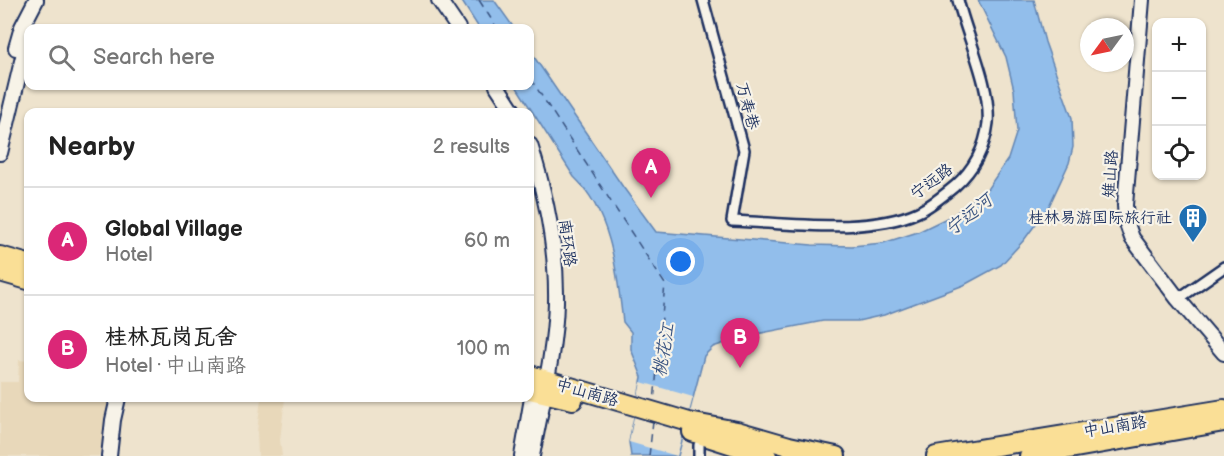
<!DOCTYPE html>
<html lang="en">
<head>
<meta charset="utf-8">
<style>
  body { margin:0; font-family:"Balsamiq Sans","LXGW WenKai TC",sans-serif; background:#f6f6f6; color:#222 }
  .controls { position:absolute; right:18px; top:18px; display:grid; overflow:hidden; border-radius:12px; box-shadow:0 2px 4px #0004 }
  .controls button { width:54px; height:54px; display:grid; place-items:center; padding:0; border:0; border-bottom:2px solid #e0e0e0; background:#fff; color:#222; font:30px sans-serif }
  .compass { position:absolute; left:1080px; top:18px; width:54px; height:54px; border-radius:50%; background:#fff; box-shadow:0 2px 4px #0004; rotate:237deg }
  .you { position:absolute; left:681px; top:262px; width:21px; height:21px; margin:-15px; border:4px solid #fff; border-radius:50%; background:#1a73e8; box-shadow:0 0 0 9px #1a73e833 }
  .badge { display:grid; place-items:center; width:39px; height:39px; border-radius:50%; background:#db2777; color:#fff; font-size:20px; font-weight:700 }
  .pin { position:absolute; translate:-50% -50px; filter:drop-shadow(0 2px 3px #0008) }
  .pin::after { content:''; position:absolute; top:32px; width:21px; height:18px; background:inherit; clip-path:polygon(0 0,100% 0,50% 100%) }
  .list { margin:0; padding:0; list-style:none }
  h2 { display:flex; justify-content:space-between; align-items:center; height:78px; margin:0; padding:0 24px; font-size:26px }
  h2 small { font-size:20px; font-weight:400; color:#767676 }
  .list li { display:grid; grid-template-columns:39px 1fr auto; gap:18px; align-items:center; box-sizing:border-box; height:108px; padding:0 24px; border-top:2px solid #e0e0e0 }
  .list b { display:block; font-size:22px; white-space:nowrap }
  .list p { margin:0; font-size:20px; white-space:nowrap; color:#767676 }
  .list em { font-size:20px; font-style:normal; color:#767676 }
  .icon { flex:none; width:33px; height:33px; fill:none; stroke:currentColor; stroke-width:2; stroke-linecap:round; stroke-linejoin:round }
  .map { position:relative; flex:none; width:1224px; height:456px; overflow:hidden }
  .search { position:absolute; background:#fff; box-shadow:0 2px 4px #0004; left:24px; top:24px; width:510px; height:66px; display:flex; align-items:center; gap:15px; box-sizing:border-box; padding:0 21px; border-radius:12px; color:#767676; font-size:22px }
  .panel { position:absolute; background:#fff; box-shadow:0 2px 4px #0004; left:24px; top:108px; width:510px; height:294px; border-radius:12px }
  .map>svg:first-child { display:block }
  .built { fill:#e8d8ba }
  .water { fill:#92beeb; stroke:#6285b3; stroke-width:1.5 }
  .pier { fill:#eee3cd }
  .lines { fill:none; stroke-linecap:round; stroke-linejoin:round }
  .ferry { stroke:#395381; stroke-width:1.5; stroke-dasharray:8 6; stroke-linecap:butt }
  .street-casing { stroke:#1b2f5e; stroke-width:14 }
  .secondary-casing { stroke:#1b2f5e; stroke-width:18 }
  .highway-casing { stroke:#1b2f5e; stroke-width:22 }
  .street { stroke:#f7f3e8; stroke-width:9 }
  .secondary { stroke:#f7f3e8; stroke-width:14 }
  .highway { stroke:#fadf96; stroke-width:18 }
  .labels { text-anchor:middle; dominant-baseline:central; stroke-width:4.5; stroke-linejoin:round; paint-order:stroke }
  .street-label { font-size:16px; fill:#1b2f5e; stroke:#f7f3e8 }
  .poi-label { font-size:16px; fill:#1b2f5e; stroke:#f7f3e8; text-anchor:end }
  .water-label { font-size:18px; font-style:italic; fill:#395381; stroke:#f7f3e8 }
</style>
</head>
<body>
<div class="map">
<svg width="1224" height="456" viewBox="0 0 1224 456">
  <rect width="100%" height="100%" fill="#eee3cd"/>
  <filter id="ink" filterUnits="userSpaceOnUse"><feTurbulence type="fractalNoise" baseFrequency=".0167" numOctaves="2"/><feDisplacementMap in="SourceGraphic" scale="12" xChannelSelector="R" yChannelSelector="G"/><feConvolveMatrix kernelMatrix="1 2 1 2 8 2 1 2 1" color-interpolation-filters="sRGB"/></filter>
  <g filter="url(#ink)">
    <g class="built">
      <polygon points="19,360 28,361 28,398 111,398 99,456 0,456 0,382 18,382"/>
      <polygon points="261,398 285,398 280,440 282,456 258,456 257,432"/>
    </g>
    <g class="water">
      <polygon points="461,0 494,0 514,28 479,28"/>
      <path d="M978 0H1034L1045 42 1072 118 1073 147 1069 163 1049 206 1024 240 1001 265 964 285 884 315 858 321H823L746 336 713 347 704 356 678 456H631L629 442 642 377 631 349V332L623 322C617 273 612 213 574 177L516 86H530V51L623 187 656 232 812 245 852 246 883 243 918 232 953 215 988 188 1008 159 1017 131 1014 90 1006 57Z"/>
    </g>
    <polygon class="pier" points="641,382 693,397 677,456 629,442"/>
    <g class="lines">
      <g class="ferry">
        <polyline points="479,0 497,28"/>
        <polyline points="530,78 665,284 654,402"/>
        <polyline points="649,456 653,421"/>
      </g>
      <g class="street-casing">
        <g id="street">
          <path d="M703 0 744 150 732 221C787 223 867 235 918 212 931 206 943 196 955 186 973 170 985 148 988 123 991 86 967 37 958 0"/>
          <polyline points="1178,299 1224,267"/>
          <polyline points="699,456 699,445"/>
        </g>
      </g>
      <g class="secondary-casing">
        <g id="secondary">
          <polyline points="439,0 458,28"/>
          <polyline points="1142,0 1125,205 1126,221 1132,238 1178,299 1224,353"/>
          <polyline points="16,48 22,27 36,0"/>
          <polyline points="497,86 514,112"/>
          <path d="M530 145C546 195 557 249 556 302 555 352 541 406 532 456"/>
          <polyline points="0,153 28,36"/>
          <polyline points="109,456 113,420 118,398"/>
          <polyline points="522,456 535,381"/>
        </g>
      </g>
      <g class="highway-casing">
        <g id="highway">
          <polyline points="0,256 28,264"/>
          <polyline points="0,272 28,280"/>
          <polyline points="530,375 689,422 737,431 789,446 836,456"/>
          <polyline points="530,390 573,400"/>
          <polyline points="692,432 767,456"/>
          <polyline points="936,456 1224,409"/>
          <polyline points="1029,456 1224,422"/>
        </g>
      </g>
      <use href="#street" class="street"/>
      <use href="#secondary" class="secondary"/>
      <use href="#highway" class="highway"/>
    </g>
  </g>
  <defs>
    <g id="building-pin" transform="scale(1.5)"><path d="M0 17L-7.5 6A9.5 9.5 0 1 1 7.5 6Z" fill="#1f6fb2" stroke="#f7f3e8"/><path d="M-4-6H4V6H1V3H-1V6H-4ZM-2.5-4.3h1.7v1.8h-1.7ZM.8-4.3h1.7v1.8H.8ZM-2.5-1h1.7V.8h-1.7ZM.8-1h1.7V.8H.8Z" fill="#fff"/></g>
  </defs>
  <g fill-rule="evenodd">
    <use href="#building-pin" x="1193" y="218"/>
  </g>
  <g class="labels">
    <g class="street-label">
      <text transform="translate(747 106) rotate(75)">万寿巷</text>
      <text transform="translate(1111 174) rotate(-86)">雉山路</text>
      <text transform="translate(932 182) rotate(-37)">宁远路</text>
      <text transform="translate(567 243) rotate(83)">南环路</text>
      <text transform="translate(587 393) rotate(16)">中山南路</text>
      <text transform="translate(1115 427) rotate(-9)">中山南路</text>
    </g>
    <g class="poi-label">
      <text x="1172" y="218">桂林易游国际旅行社</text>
    </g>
    <g class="water-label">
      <text transform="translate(969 215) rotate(-39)">宁远河</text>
      <text transform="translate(664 350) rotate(-80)">桃花江</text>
    </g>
  </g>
</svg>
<div class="controls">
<button>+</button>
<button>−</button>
<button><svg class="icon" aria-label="locate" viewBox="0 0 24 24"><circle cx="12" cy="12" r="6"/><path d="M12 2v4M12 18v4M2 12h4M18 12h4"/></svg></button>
</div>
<svg class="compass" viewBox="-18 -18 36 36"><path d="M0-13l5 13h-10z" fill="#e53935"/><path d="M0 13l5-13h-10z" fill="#767676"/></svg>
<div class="you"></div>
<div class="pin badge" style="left:651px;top:198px">A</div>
<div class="pin badge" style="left:740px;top:368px">B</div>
<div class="search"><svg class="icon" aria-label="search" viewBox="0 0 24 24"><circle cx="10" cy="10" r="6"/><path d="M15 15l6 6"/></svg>Search here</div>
<section class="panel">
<h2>Nearby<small>2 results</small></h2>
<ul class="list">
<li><span class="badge">A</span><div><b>Global Village</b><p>Hotel</p></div><em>60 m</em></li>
<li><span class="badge">B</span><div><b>桂林瓦岗瓦舍</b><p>Hotel · 中山南路</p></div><em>100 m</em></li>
</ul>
</section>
</div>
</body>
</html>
